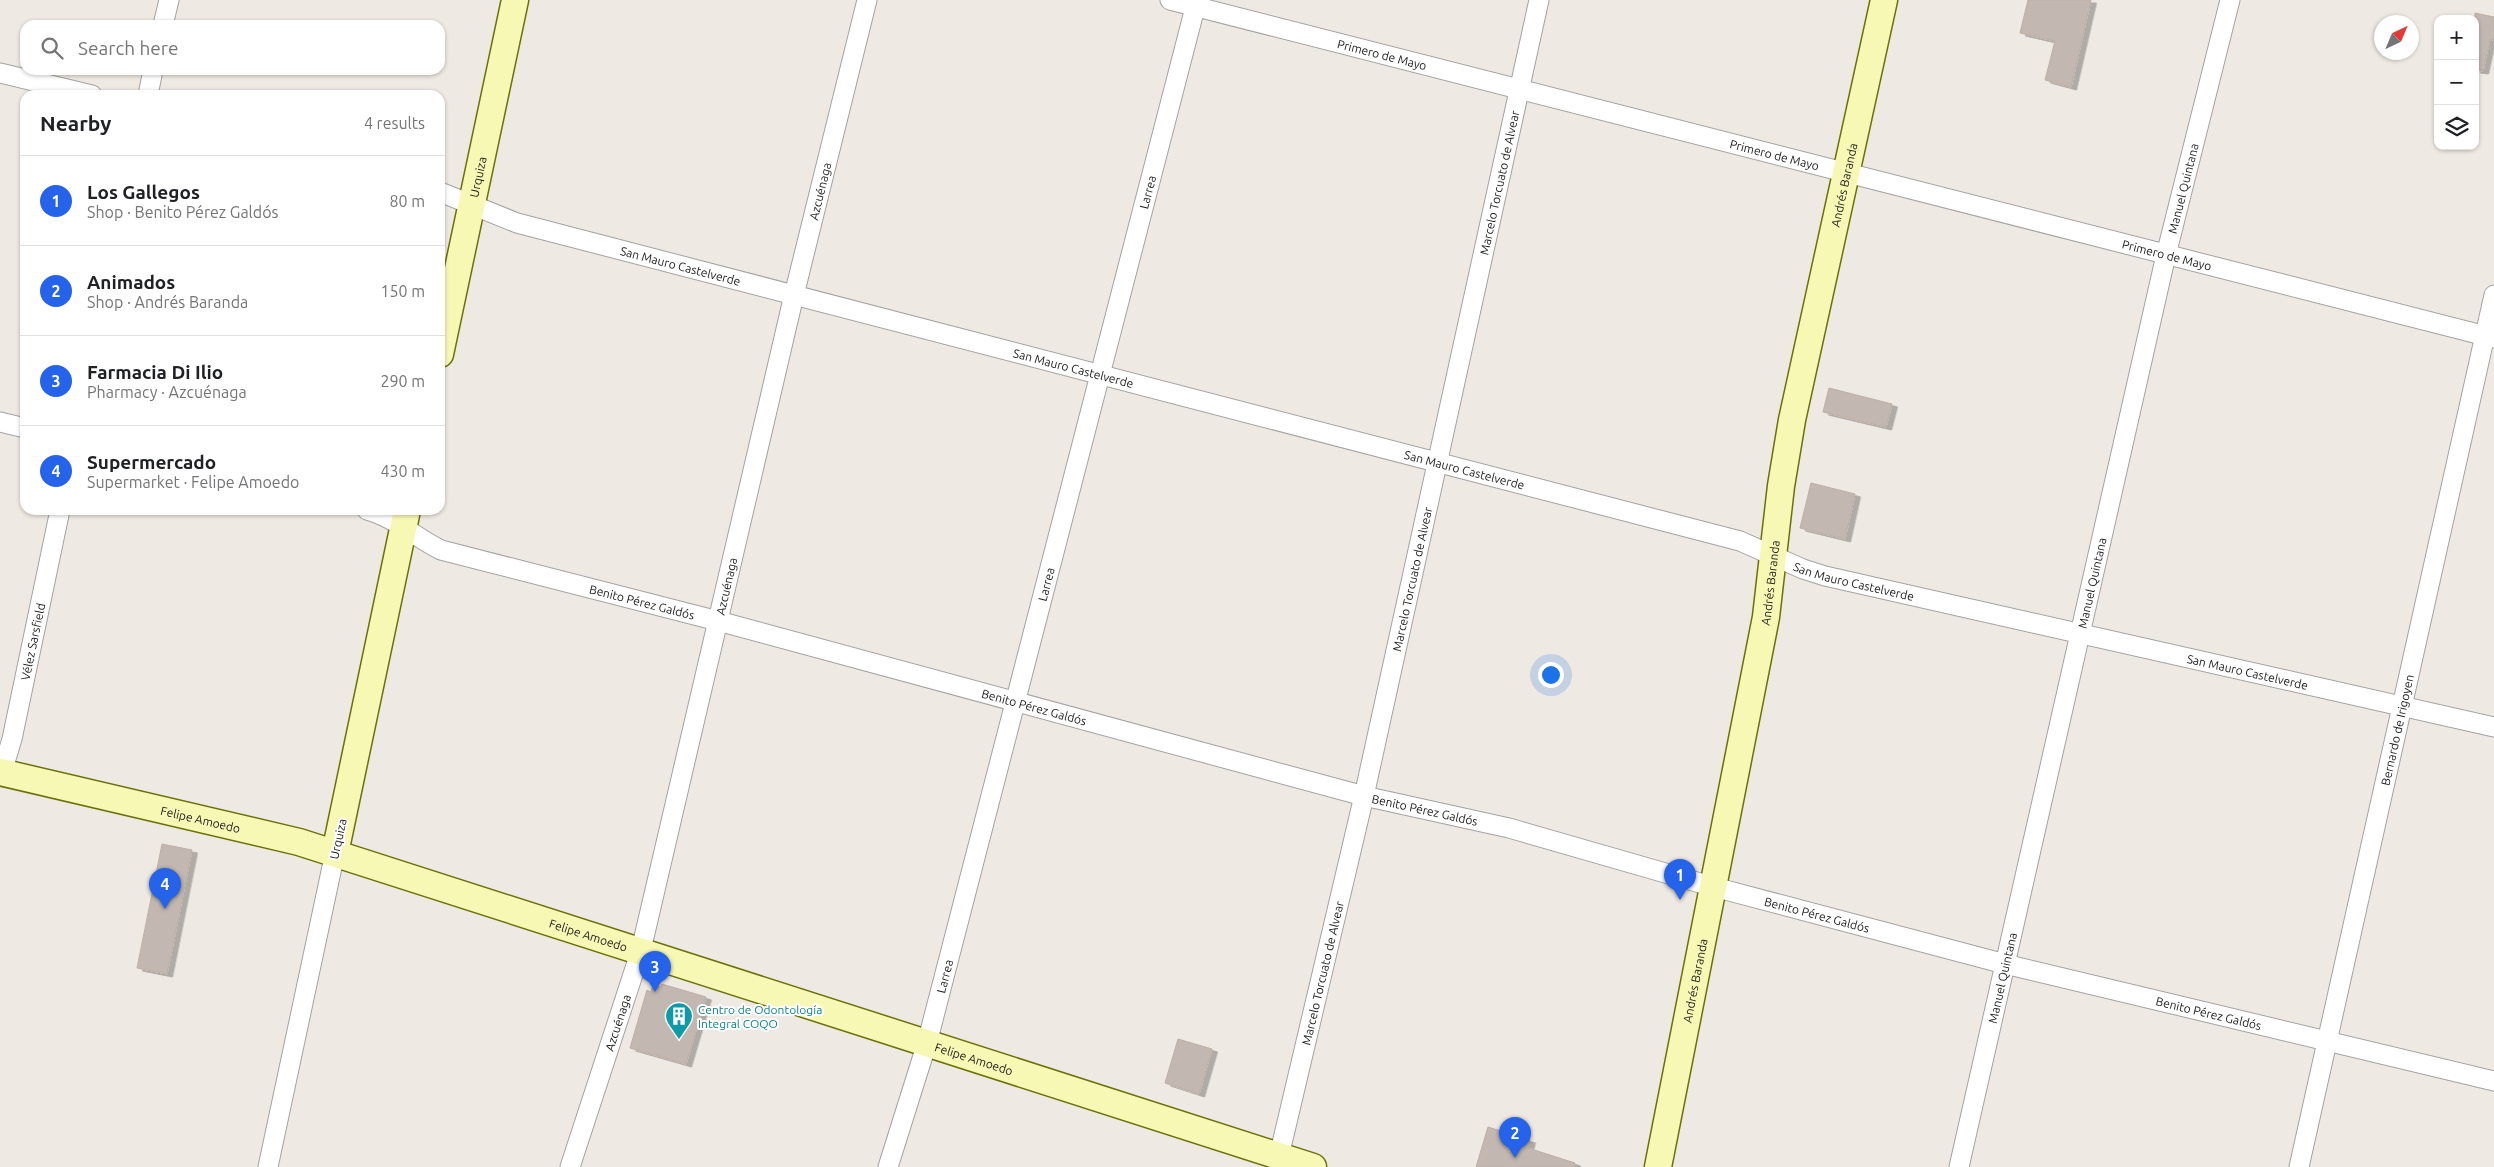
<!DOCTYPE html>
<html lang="en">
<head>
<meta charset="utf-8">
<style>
  body { margin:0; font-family:Ubuntu,sans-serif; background:#f6f6f6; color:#202124 }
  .controls { position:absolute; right:15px; top:15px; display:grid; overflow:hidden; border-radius:10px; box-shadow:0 1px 4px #0004 }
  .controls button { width:45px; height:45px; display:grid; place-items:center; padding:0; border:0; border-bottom:1px solid #e0e0e0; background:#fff; color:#202124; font:25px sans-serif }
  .compass { position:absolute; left:2374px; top:15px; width:45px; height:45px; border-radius:50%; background:#fff; box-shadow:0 1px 4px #0004; rotate:44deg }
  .you { position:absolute; left:1550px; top:674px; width:18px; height:18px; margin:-12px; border:4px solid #fff; border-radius:50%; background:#1a73e8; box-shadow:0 0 0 8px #1a73e833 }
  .badge { display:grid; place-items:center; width:32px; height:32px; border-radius:50%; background:#2563eb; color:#fff; font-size:16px; font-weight:700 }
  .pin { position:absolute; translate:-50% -41px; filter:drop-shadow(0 1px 2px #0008) }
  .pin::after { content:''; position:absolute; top:26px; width:18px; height:15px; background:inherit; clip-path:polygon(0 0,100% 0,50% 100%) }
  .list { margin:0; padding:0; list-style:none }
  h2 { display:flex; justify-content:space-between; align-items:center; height:65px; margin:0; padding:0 20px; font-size:21px }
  h2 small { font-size:16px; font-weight:400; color:#757577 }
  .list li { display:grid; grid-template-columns:32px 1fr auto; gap:15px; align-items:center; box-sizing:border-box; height:90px; padding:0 20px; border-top:1px solid #e0e0e0 }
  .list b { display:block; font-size:19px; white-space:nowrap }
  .list p { margin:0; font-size:16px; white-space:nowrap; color:#757577 }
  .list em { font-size:16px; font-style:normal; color:#757577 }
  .icon { flex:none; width:28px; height:28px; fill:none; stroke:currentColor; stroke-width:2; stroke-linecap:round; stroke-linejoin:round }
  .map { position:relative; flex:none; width:2494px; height:1167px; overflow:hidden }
  .search { position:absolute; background:#fff; box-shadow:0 1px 4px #0004; left:20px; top:20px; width:425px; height:55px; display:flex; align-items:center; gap:12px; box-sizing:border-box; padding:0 18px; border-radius:15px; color:#757577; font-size:19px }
  .panel { position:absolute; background:#fff; box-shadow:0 1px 4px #0004; left:20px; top:90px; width:425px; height:425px; border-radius:15px }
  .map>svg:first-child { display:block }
  .building { fill:#c2b8b1; stroke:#bfaea4; filter:url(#shadow) }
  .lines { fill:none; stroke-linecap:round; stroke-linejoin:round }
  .street-casing { stroke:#a3a3a3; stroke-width:21 }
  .secondary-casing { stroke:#6b7106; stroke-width:29 }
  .street { stroke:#fff; stroke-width:19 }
  .secondary { stroke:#f8f8b5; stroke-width:26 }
  .labels { text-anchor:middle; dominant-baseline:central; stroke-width:4; stroke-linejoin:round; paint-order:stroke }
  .street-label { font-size:12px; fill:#1c1c1c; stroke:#fff }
  .culture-label { font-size:12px; fill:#0d838f; stroke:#fff; text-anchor:start }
</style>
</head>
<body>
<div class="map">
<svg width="2494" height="1167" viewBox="0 0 2494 1167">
  <defs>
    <filter id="shadow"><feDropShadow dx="5.5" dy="3" stdDeviation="0" flood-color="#0004"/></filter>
  </defs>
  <rect width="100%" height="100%" fill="#eee9e2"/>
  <g class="building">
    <polygon points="2028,0 2091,0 2071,87 2045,80 2055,41 2020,33"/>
    <polygon points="2475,13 2494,17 2494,40 2490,39 2483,71 2475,70"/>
    <polygon points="1829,388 1892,404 1886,427 1823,412"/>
    <polygon points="1811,483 1855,494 1845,539 1800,528"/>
    <polygon points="162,844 192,850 167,974 137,968"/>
    <polygon points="662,984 706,997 686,1064 630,1048 647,990 651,992 653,985 661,987"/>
    <polygon points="1178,1039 1212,1049 1199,1094 1165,1083"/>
    <polygon points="1488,1127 1530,1140 1528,1148 1575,1163 1574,1167 1476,1167"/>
  </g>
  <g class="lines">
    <g class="street-casing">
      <g id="street">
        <path id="s1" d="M1170 0 2494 338"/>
        <polyline points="163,25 169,0"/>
        <polyline points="0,73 92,95"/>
        <polyline points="148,95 153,70"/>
        <path id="s2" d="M440 192 517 223 1740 541 1803 569 1825 576 2494 727"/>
        <polyline points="0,422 25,428"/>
        <path id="s3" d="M367 510C394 517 416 538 441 550L718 621 1364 796 1509 828 1714 887 2005 964 2494 1081"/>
        <path id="s4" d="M2 772 12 739 60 510"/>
        <path id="s5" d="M1279 1156 1364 796 1539 0"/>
        <polyline points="268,1167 335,853"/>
        <path id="s6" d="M570 1167 641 950 794 295 867 0"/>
        <path id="s7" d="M888 1167 927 1043 1197 0"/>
        <path id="s8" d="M1959 1167 2166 255 2230 0"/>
        <path id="s9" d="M2299 1167 2494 295"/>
      </g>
    </g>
    <g class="secondary-casing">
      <g id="secondary">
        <path id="s10" d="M440 354 515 0"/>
        <path id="s11" d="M0 772 299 842 1313 1167"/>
        <polyline points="335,853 407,510"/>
        <path id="s12" d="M1658 1167 1766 617 1781 486 1792 420 1884 0"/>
      </g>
    </g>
    <use href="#street" class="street"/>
    <use href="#secondary" class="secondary"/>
  </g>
  <defs>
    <g id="building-pin" transform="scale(1.4375)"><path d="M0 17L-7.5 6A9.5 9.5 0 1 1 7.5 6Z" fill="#0f9aa8" stroke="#fff"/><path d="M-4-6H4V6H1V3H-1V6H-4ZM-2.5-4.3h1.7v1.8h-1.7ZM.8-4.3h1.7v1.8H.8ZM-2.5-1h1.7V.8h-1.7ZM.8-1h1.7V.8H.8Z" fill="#fff"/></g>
  </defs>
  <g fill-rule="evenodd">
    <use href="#building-pin" x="679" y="1016"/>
  </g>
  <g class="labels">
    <g class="street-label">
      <text stroke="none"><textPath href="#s1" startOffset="219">Primero de Mayo</textPath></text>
      <text stroke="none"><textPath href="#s1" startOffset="624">Primero de Mayo</textPath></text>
      <text stroke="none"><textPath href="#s10" startOffset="181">Urquiza</textPath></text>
      <text stroke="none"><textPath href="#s5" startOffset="998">Marcelo Torcuato de Alvear</textPath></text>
      <text stroke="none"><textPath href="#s12" startOffset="1000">Andrés Baranda</textPath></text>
      <text stroke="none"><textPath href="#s8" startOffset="1004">Manuel Quintana</textPath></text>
      <text stroke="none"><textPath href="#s6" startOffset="1008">Azcuénaga</textPath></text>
      <text stroke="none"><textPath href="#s7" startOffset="1009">Larrea</textPath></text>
      <text stroke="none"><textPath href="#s1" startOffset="1029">Primero de Mayo</textPath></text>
      <text stroke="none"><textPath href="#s2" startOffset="252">San Mauro Castelverde</textPath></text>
      <text stroke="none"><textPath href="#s2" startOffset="658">San Mauro Castelverde</textPath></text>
      <text stroke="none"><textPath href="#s2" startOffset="1062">San Mauro Castelverde</textPath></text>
      <text stroke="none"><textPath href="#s5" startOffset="592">Marcelo Torcuato de Alvear</textPath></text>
      <text stroke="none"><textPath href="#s2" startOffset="1468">San Mauro Castelverde</textPath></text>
      <text stroke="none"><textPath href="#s12" startOffset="595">Andrés Baranda</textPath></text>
      <text stroke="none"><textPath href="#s8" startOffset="599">Manuel Quintana</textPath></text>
      <text stroke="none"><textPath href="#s7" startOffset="604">Larrea</textPath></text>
      <text stroke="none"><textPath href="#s6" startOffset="602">Azcuénaga</textPath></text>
      <text stroke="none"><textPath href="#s3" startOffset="292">Benito Pérez Galdós</textPath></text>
      <text stroke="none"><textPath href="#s4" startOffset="134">Vélez Sarsfield</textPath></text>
      <text stroke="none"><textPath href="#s2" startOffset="1872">San Mauro Castelverde</textPath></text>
      <text stroke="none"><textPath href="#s3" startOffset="698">Benito Pérez Galdós</textPath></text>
      <text stroke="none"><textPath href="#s9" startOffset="448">Bernardo de Irigoyen</textPath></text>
      <text stroke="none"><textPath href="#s3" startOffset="1102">Benito Pérez Galdós</textPath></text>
      <text stroke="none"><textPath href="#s11" startOffset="206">Felipe Amoedo</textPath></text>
      <text transform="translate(338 839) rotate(-78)">Urquiza</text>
      <text stroke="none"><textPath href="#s3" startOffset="1508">Benito Pérez Galdós</textPath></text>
      <text stroke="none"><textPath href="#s11" startOffset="611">Felipe Amoedo</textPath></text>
      <text stroke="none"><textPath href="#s5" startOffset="188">Marcelo Torcuato de Alvear</textPath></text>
      <text stroke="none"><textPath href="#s7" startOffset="199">Larrea</textPath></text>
      <text stroke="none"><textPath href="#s8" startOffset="194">Manuel Quintana</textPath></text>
      <text stroke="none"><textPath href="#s12" startOffset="190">Andrés Baranda</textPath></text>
      <text stroke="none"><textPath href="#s3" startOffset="1912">Benito Pérez Galdós</textPath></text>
      <text stroke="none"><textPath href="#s6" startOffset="152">Azcuénaga</textPath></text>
      <text stroke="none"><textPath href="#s11" startOffset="1016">Felipe Amoedo</textPath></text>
    </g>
    <g class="culture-label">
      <text x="698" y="1009">Centro de Odontología<tspan x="698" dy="14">Integral COQO</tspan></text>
    </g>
  </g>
</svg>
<div class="controls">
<button>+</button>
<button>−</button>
<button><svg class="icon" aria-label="layers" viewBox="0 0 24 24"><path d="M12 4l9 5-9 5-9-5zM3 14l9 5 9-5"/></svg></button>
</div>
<svg class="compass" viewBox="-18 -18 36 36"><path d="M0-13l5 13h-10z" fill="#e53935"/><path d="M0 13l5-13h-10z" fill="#757577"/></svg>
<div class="you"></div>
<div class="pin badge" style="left:1680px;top:900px">1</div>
<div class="pin badge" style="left:1515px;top:1158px">2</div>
<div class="pin badge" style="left:655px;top:992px">3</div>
<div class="pin badge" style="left:165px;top:909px">4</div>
<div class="search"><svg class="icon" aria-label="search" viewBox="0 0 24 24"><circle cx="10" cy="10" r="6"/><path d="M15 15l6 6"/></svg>Search here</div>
<section class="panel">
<h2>Nearby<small>4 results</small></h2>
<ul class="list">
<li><span class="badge">1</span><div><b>Los Gallegos</b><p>Shop · Benito Pérez Galdós</p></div><em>80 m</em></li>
<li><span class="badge">2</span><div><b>Animados</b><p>Shop · Andrés Baranda</p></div><em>150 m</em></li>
<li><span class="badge">3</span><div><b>Farmacia Di Ilio</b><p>Pharmacy · Azcuénaga</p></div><em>290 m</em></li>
<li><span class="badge">4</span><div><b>Supermercado</b><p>Supermarket · Felipe Amoedo</p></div><em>430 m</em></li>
</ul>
</section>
</div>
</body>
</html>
